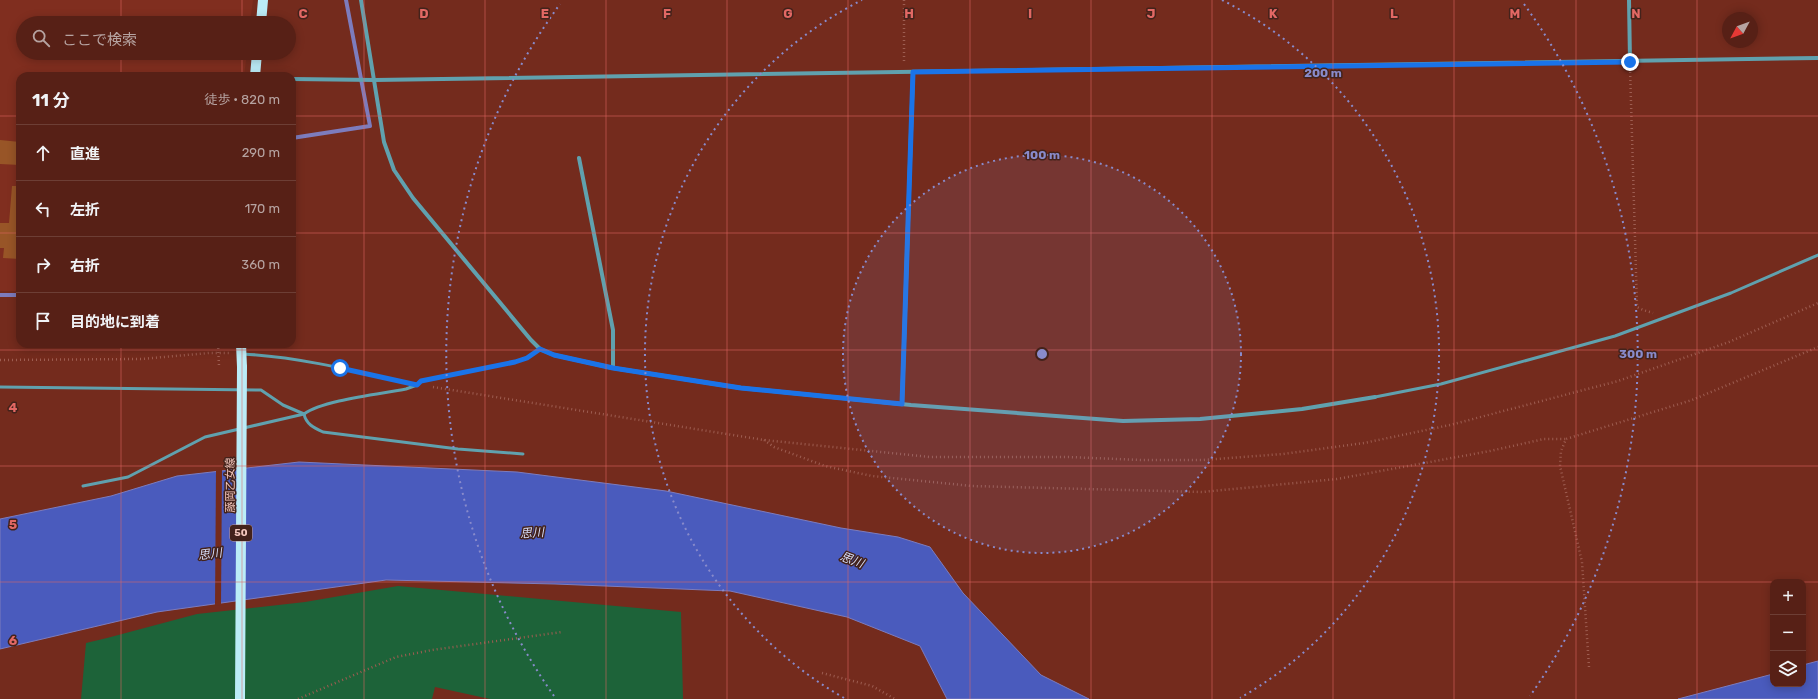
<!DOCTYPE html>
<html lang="ja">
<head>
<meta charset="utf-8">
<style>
  body { margin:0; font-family:Rubik,"Noto Sans JP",sans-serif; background:#5d281f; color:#f1f3f6 }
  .controls { position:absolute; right:12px; bottom:12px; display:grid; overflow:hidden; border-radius:8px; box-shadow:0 2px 10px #0003 }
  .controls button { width:36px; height:36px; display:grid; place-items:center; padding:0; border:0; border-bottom:1px solid #6d3e35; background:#572016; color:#f1f3f6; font:20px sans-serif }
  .compass { position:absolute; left:1722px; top:12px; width:36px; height:36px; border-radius:50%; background:#572016; box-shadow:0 2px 10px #0003; rotate:229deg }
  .stop { position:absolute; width:12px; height:12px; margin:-9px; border:3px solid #1a73e8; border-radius:50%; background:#fff }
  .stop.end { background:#1a73e8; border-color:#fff; box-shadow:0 1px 4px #0008 }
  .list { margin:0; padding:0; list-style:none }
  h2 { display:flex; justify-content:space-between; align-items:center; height:52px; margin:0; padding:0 16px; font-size:17px }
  h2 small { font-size:13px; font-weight:400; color:#b6a3a1 }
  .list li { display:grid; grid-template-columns:26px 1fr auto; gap:12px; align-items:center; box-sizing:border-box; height:56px; padding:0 16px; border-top:1px solid #6d3e35 }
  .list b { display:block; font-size:15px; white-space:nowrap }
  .list em { font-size:13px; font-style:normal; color:#b6a3a1 }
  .icon { flex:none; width:22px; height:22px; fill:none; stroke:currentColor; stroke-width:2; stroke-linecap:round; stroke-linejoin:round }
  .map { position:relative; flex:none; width:1818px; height:699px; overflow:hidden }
  .search { position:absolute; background:#572016; box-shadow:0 2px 10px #0003; left:16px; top:16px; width:280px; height:44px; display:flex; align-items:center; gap:10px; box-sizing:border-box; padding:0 14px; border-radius:22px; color:#b6a3a1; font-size:15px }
  .panel { position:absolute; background:#572016; box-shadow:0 2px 10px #0003; left:16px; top:72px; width:280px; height:276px; border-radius:12px }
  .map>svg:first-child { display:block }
  .built { fill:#802e1f }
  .green { fill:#1d6339 }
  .water { fill:#4a5bbd; stroke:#7d7cbd }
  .pier { fill:#742b1d }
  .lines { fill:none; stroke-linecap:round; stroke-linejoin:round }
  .stream { stroke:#7d7cbd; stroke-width:4 }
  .building { fill:#985527 }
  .path { stroke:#9d5d51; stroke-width:2.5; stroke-dasharray:1 3; stroke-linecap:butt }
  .service { stroke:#60a1ae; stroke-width:3 }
  .minor { stroke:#60a1ae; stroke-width:4 }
  .primary { stroke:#bbecf7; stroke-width:10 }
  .primary-bridge { stroke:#bbecf7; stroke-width:10 }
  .route { stroke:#1a73e8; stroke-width:5 }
  .grid { fill:none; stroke:#e26864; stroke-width:1; stroke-opacity:0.55 }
  .ring { fill:none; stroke:#898bcb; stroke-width:2; stroke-dasharray:2 4 }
  .labels { text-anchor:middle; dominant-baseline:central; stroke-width:3; stroke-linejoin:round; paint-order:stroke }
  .shield { fill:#43221b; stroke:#c0968d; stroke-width:1 }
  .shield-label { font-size:10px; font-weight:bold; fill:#f5c8be }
  .street-label { font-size:11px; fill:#f5c8be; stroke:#43221b }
  .water-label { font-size:12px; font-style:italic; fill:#d6ddf8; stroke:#43221b }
  .grid-label { font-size:13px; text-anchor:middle; font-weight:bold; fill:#e26864; stroke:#43221b; stroke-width:3; stroke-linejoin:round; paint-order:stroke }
  .centre { fill:#898bcb; stroke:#43221b; stroke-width:2 }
  .ring-label { font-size:12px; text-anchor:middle; font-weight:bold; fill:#898bcb; stroke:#43221b; stroke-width:3; stroke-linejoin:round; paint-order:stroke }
</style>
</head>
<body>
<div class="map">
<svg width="1818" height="699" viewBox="0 0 1818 699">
  <rect width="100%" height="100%" fill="#742b1d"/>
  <polygon class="built" points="0,0 253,0 250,23 23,23 23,53 247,53 244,76 20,76 20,291 0,291"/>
  <polygon class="green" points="398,586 681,612 683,699 490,699 435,687 432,699 81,699 86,643 107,638 197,614 305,602"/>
  <g class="water">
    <polygon points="299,462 517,472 666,491 841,528 898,537 930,547 963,593 1041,675 1089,699 947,699 920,646 847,617 730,591 555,584 386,580 157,612 0,649 0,519 111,496 177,476"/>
    <polygon points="1818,661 1818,699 1678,699 1773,674 1773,684 1803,684 1803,665"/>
  </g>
  <polygon class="pier" points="222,469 221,605 215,606 216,470"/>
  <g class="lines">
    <g class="stream">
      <polyline points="292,138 370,126 346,0"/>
      <polyline points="0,295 20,295"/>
    </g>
  </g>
  <g class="building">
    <polygon points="0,140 20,142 20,165 0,164"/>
    <polygon points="12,186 20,186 20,259 3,258 4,248 0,248 0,223 9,223"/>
  </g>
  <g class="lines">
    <g class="path">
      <polyline points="904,0 904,63"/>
      <polyline points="1630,68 1637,307 1643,310 1653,313"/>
      <polyline points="218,344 219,366"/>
      <polyline points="0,360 141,359 209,353 231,353"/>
      <polyline points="433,387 764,440 930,457 1068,457 1142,460 1203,460 1283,454 1364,443 1450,425 1618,381 1729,342 1818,303"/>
      <polyline points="764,440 774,447 825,466 872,476 972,486 1202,492 1337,479 1490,451 1544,439 1566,439"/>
      <polyline points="1589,667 1582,562 1560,466 1561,451 1566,439 1692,400 1818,347"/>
      <polyline points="822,673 872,686 895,699"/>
      <polyline points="298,699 396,657 432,650 562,632"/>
    </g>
    <g class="service">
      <path d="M243 354C301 357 359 372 416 385"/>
      <polyline points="0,387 261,390 283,405 304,414"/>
      <polyline points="1375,397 1441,384 1615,336 1731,293 1818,255"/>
      <path d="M523 454 458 449 323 432C314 428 306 424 304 414 323 400 381 394 406 389L417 385 421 381 515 362 527 358 540 349"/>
      <polyline points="83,486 128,477 205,437 304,414"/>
    </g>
    <g class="minor">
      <polyline points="361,0 384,142 394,170 413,198 531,340 540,349 554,355 613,368 741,388 911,405 1123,421 1200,419 1302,409 1375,397"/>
      <polyline points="1629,0 1630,61"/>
      <polyline points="292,79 375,80 1818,58"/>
      <polyline points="579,158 613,330 613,368"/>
      <polyline points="902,404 913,72"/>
    </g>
    <g class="primary">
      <polyline points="261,23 263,0"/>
      <polyline points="255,76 257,53"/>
      <polyline points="241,344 242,367"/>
    </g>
    <polyline class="primary-bridge" points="240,699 242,367"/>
  </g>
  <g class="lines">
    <polyline class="route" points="340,368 417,385 421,381 515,362 527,358 540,349 554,355 613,368 741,388 902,404 913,72 1630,62"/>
  </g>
  <path class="grid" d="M121 0V23M242 0V23M364 0V699M485 0V699M606 0V699M727 0V699M848 0V699M970 0V699M1091 0V699M1212 0V699M1333 0V699M1454 0V699M1576 0V699M1697 0V699M121 53V76M242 53V76M0 116H20M292 116H1818M0 233H20M292 233H1818M121 344V699M242 344V699M0 350H1818M0 466H1818M0 582H1773M1803 582H1818"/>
  <circle cx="1042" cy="354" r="199" fill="#898bcb" fill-opacity=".12"/>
  <g class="ring">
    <circle cx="1042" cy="354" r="199"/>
    <path d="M844 698A397 397 0 0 1 862 0M1222 0A397 397 0 0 1 1240 698"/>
    <path d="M554 696A596 596 0 0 1 560 4M1524 4A596 596 0 0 1 1530 696"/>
  </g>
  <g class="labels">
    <rect class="shield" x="230" y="525" width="22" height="16" rx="3"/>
    <g class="shield-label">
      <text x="241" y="533">50</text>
    </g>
    <g class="street-label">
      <text transform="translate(230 485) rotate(-90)">藤岡乙女線</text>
    </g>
    <g class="water-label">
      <text transform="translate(532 533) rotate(-4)">思川</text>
      <text transform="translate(210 554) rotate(-7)">思川</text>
      <text transform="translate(852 560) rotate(21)">思川</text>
    </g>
  </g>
  <g class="grid-label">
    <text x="303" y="18">C</text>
    <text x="424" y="18">D</text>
    <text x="545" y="18">E</text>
    <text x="667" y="18">F</text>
    <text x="788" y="18">G</text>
    <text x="909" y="18">H</text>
    <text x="1030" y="18">I</text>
    <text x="1151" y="18">J</text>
    <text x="1273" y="18">K</text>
    <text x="1394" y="18">L</text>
    <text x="1515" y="18">M</text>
    <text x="1636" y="18">N</text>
    <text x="13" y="412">4</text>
    <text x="13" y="529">5</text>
    <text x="13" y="645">6</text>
  </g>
  <circle cx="1042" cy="354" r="6" class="centre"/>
  <g class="ring-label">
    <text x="1323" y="77">200 m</text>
    <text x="1042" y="159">100 m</text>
    <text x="1638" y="358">300 m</text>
  </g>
</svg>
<div class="controls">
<button>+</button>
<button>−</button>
<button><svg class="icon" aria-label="layers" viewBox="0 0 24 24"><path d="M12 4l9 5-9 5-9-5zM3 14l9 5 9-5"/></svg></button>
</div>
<svg class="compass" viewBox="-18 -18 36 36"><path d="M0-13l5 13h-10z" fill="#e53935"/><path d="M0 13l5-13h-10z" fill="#b6a3a1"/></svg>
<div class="stop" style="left:340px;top:368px"></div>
<div class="stop end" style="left:1630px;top:62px"></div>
<div class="search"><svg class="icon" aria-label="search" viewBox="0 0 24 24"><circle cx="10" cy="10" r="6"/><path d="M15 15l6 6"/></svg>ここで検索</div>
<section class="panel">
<h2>11 分<small>徒歩 · 820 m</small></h2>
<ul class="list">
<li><svg class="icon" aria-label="ahead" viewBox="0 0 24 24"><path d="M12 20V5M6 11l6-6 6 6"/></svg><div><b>直進</b></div><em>290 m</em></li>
<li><svg class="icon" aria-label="left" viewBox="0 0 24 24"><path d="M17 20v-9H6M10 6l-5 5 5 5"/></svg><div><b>左折</b></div><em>170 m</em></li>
<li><svg class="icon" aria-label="right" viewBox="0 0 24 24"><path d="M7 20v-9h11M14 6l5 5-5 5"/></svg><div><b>右折</b></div><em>360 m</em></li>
<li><svg class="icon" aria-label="arrive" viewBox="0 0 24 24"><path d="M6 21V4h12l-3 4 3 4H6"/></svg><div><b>目的地に到着</b></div></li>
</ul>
</section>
</div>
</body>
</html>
